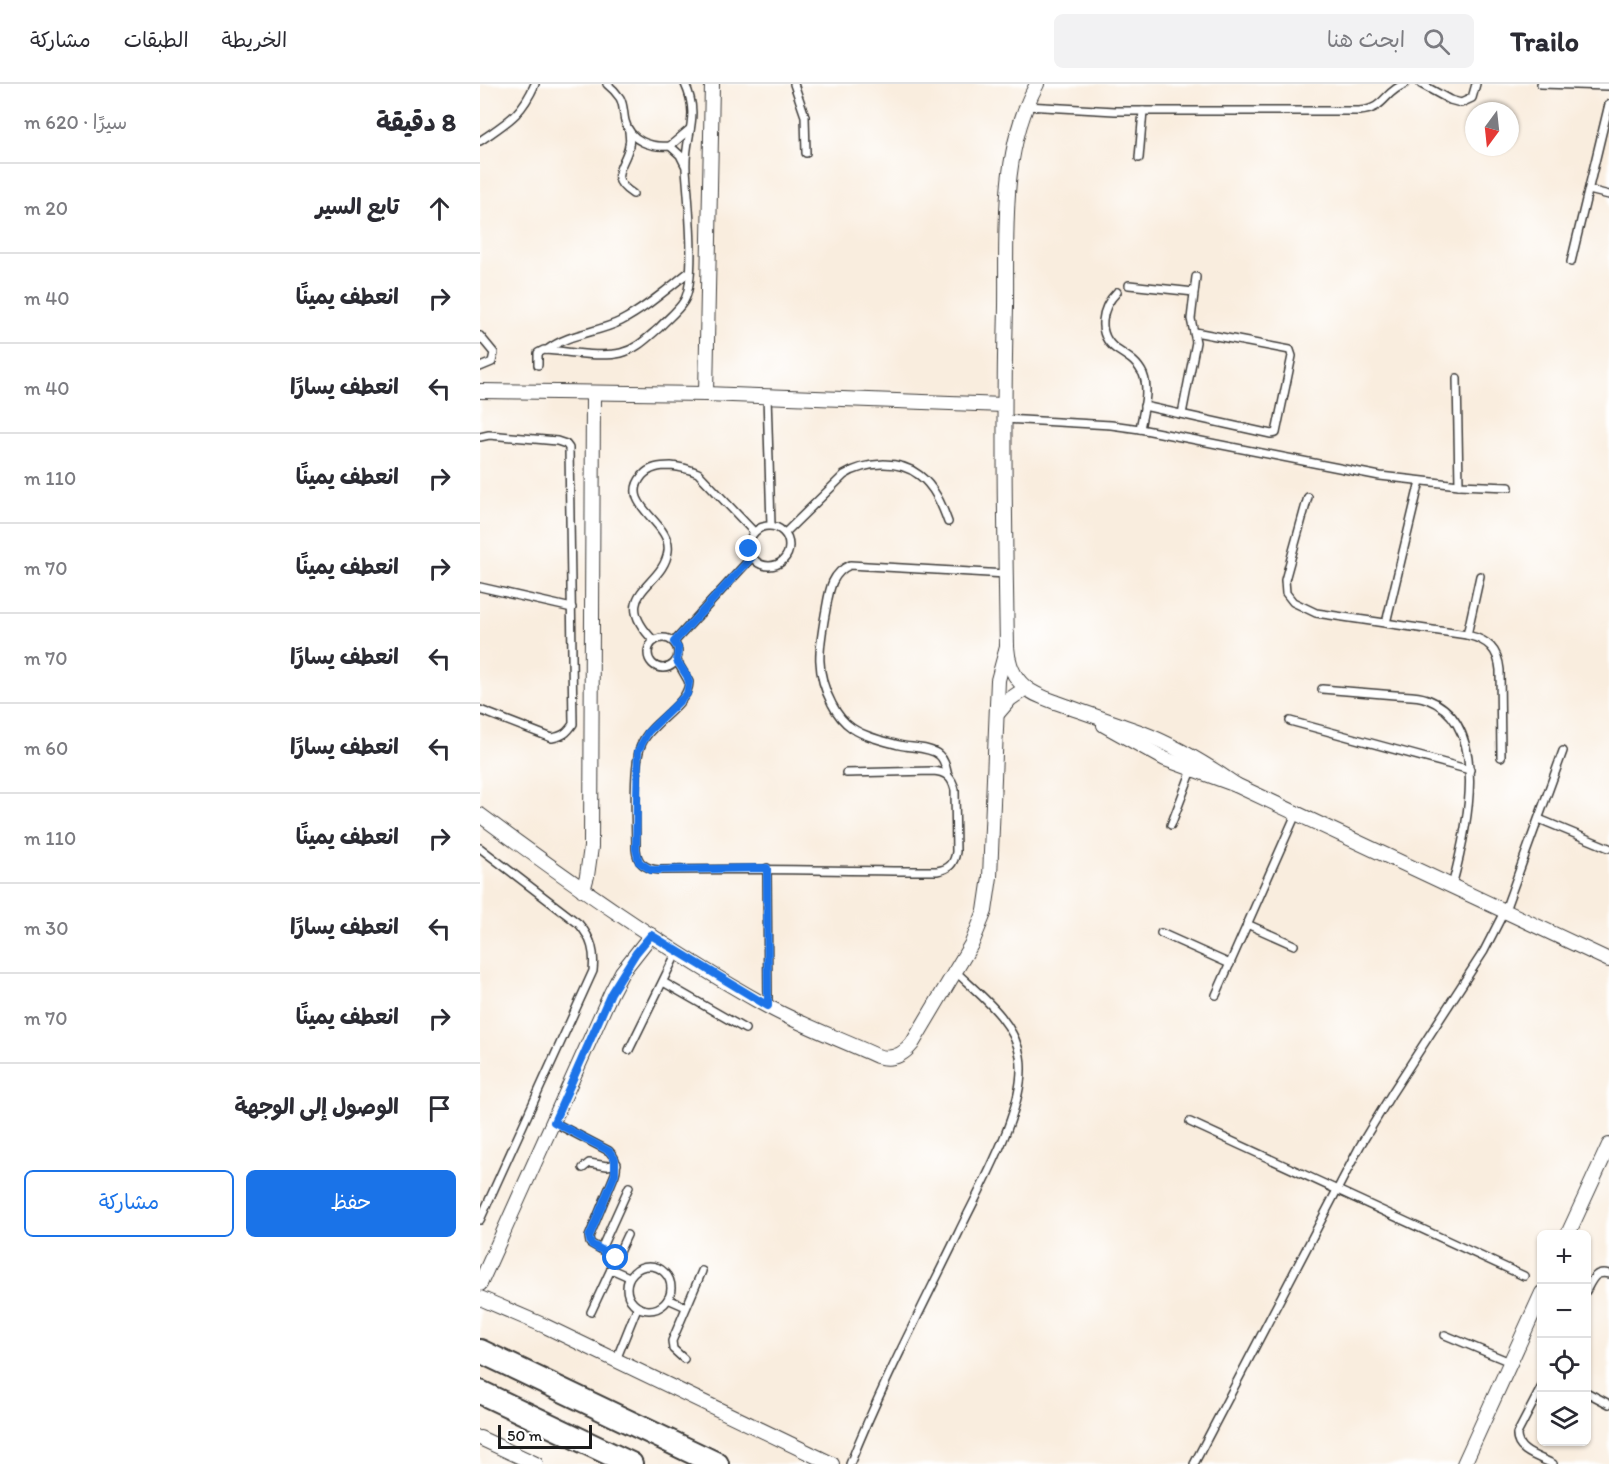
<!DOCTYPE html>
<html lang="ar">
<head>
<meta charset="utf-8">
<style>
  body { margin:0; font-family:Itim,"Playpen Sans Arabic",sans-serif; background:#f2f2f3; color:#2b2b33; direction:rtl }
  .controls { position:absolute; right:18px; bottom:18px; display:grid; overflow:hidden; border-radius:9px; box-shadow:0 2px 4px #0004 }
  .controls button { width:54px; height:54px; display:grid; place-items:center; padding:0; border:0; border-bottom:2px solid #e1e1e2; background:#fff; color:#2b2b33; font:30px sans-serif }
  .compass { position:absolute; left:985px; top:18px; width:54px; height:54px; border-radius:50%; background:#fff; box-shadow:0 2px 4px #0004; rotate:195deg }
  .scale { position:absolute; left:18px; bottom:15px; width:94px; box-sizing:border-box; padding-left:6px; border:3px solid #1c1c1c; border-top:0; font-size:16px; line-height:21px; white-space:nowrap; color:#1c1c1c; -webkit-text-stroke:4px #fff; paint-order:stroke }
  .stop { position:absolute; width:18px; height:18px; margin:-14px; border:4px solid #1a73e8; border-radius:50%; background:#fff }
  .stop.end { background:#1a73e8; border-color:#fff; box-shadow:0 2px 6px #0008 }
  .list { margin:0; padding:0; list-style:none }
  h2 { display:flex; justify-content:space-between; align-items:center; height:78px; margin:0; padding:0 24px; font-size:26px }
  h2 small { font-size:20px; font-weight:400; color:#7c7c81 }
  .list li { display:grid; grid-template-columns:39px 1fr auto; gap:18px; align-items:center; box-sizing:border-box; height:90px; padding:0 24px; border-top:2px solid #e1e1e2 }
  .list b { display:block; font-size:22px; white-space:nowrap }
  .list em { font-size:20px; font-style:normal; color:#7c7c81 }
  .actions { display:flex; gap:12px; padding:18px 24px }
  .actions a { flex:1; padding:14px 0; border:2px solid #1a73e8; border-radius:9px; text-align:center; font-size:21px; color:#1a73e8 }
  .actions .main { background:#1a73e8; color:#fff }
  .icon { flex:none; width:33px; height:33px; fill:none; stroke:currentColor; stroke-width:2; stroke-linecap:round; stroke-linejoin:round }
  .map { position:relative; flex:none; width:1129px; height:1380px; overflow:hidden; direction:ltr }
  header { display:flex; align-items:center; gap:36px; box-sizing:border-box; height:84px; padding:0 30px; background:#fff; border-bottom:2px solid #e1e1e2 }
  header strong { font-size:28px }
  nav { display:flex; gap:33px; margin-inline-start:auto; font-size:21px }
  .search { width:420px; height:54px; background:#f2f2f3; display:flex; align-items:center; gap:15px; box-sizing:border-box; padding:0 21px; border-radius:9px; color:#7c7c81; font-size:22px }
  main { display:flex }
  aside { flex:1; background:#fff }
  .map>svg:first-child { display:block }
  .lines { fill:none; stroke-linecap:round; stroke-linejoin:round }
  .service-casing { stroke:#3d3b39; stroke-width:10 }
  .minor-casing { stroke:#3d3b39; stroke-width:16 }
  .trunk-casing { stroke:#3d3b39; stroke-width:26 }
  .service { stroke:#fff; stroke-width:7 }
  .minor { stroke:#fff; stroke-width:14 }
  .trunk { stroke:#fff; stroke-width:22 }
  .route { stroke:#1a73e8; stroke-width:8 }
</style>
</head>
<body>
<header>
<strong>Trailo</strong>
<div class="search"><svg class="icon" aria-label="search" viewBox="0 0 24 24"><circle cx="10" cy="10" r="6"/><path d="M15 15l6 6"/></svg>ابحث هنا</div>
<nav><a>الخريطة</a><a>الطبقات</a><a>مشاركة</a></nav>
</header>
<main>
<div class="map">
<svg width="1129" height="1380" viewBox="0 0 1129 1380">
  <rect width="100%" height="100%" fill="#fff"/>
  <filter id="ink" filterUnits="userSpaceOnUse"><feTurbulence type="fractalNoise" baseFrequency=".0167" numOctaves="2"/><feDisplacementMap in="SourceGraphic" scale="12" xChannelSelector="R" yChannelSelector="G"/><feConvolveMatrix kernelMatrix="1 2 1 2 8 2 1 2 1" color-interpolation-filters="sRGB"/></filter>
  <filter id="wash" filterUnits="userSpaceOnUse"><feTurbulence type="fractalNoise" baseFrequency=".008" numOctaves="4" result="noise"/><feDisplacementMap in="SourceGraphic" scale="24" xChannelSelector="R" yChannelSelector="G"/><feGaussianBlur stdDeviation="1.35" result="paint"/><feColorMatrix in="noise" values="0 0 0 0 0 0 0 0 0 0 0 0 0 0 0 0 0 1.4 0 .05"/><feComposite in="paint" operator="in"/></filter>
  <g filter="url(#wash)">
    <rect width="100%" height="100%" fill="#f9edde"/>
  </g>
  <g filter="url(#ink)">
    <g class="lines">
      <g class="service-casing">
        <g id="service">
          <path d="M127 0C132 4 136 8 140 14 144 21 143 29 145 37 150 57 171 64 190 62L210 45"/>
          <polyline points="314,0 325,32 326,69"/>
          <polyline points="941,0 970,16 981,19 992,14 996,0"/>
          <polyline points="1061,0 1129,2"/>
          <path d="M546 22 635 27H879C906 25 903 8 925 0"/>
          <path d="M149 47C155 79 120 89 153 110"/>
          <path d="M0 57C27 38 41 32 55 0"/>
          <polyline points="190,62 200,71 205,81"/>
          <polyline points="659,74 663,27"/>
          <polyline points="1109,106 1129,111"/>
          <polyline points="1091,178 1129,20"/>
          <polyline points="649,201 714,208"/>
          <path d="M637 208C621 224 616 250 636 265 646 272 657 277 663 290 670 307 663 327 660 345"/>
          <polyline points="0,252 14,269 12,278 0,283"/>
          <path d="M67 266C89 249 117 249 141 237 166 224 187 205 209 188"/>
          <path d="M58 281V269L64 266C87 267 119 274 141 269 157 265 167 254 179 244 187 235 198 227 204 217 217 196 208 113 206 85 204 52 221 34 205 0"/>
          <polyline points="977,294 979,401"/>
          <polyline points="287,312 291,441"/>
          <polyline points="664,322 791,350 796,349 812,272 810,266 715,248"/>
          <polyline points="702,330 716,258 711,235 716,193"/>
          <polyline points="524,335 631,341 660,345 900,392 979,401 1029,403"/>
          <path d="M0 353 9 351 77 357 86 360 89 364 93 640C87 649 83 652 72 654L0 626"/>
          <path d="M828 413 805 496 806 509 813 518 836 529 987 551C1008 556 1018 565 1020 586L1021 673"/>
          <circle cx="289" cy="462" r="20"/>
          <path d="M305 449 364 391C385 378 418 375 439 391 454 402 462 421 468 438"/>
          <polyline points="0,503 92,524"/>
          <polyline points="906,539 940,397"/>
          <polyline points="987,551 1000,492"/>
          <circle cx="183" cy="569" r="15"/>
          <path d="M174 557C127 509 184 503 188 467 192 438 138 421 162 392 170 383 180 382 191 382 201 383 209 385 218 389L274 448"/>
          <polyline points="194,558 272,473"/>
          <path d="M197 577 209 598C208 622 172 637 162 659 152 679 156 740 156 765 157 779 165 785 179 786 272 784 364 787 457 787 469 785 474 780 476 768L475 706C472 693 466 688 453 687L366 689"/>
          <path d="M842 605C866 607 891 609 915 611 925 612 937 611 947 615 1013 640 986 750 972 802"/>
          <polyline points="810,637 990,686"/>
          <path d="M468 692C466 684 465 676 459 671 450 663 431 664 419 661 404 657 385 653 372 644 363 638 357 630 352 620 335 588 339 565 345 531 349 511 349 490 370 481L526 490"/>
          <polyline points="1059,735 1129,764"/>
          <polyline points="691,741 712,686"/>
          <path d="M0 764 99 840C112 855 115 868 113 887L0 1136"/>
          <polyline points="287,784 288,922"/>
          <polyline points="767,840 814,861"/>
          <polyline points="681,849 750,880"/>
          <polyline points="183,898 265,945"/>
          <polyline points="736,911 816,730"/>
          <polyline points="149,966 197,868"/>
          <path d="M73 1038 129 1067C136 1074 138 1081 135 1090L109 1153 110 1159 136 1174"/>
          <polyline points="710,1038 1044,1192"/>
          <polyline points="103,1084 109,1079 127,1082 137,1080"/>
          <polyline points="121,1165 149,1103"/>
          <circle cx="169" cy="1204" r="22"/>
          <polyline points="131,1185 149,1193"/>
          <path d="M1106 1207C1112 1196 1115 1186 1129 1190"/>
          <polyline points="188,1215 206,1223"/>
          <polyline points="111,1228 147,1151"/>
          <polyline points="965,1251 1030,1278"/>
          <polyline points="204,1275 193,1265 192,1257 222,1187"/>
          <polyline points="136,1276 157,1224"/>
          <path d="M1062 1302 1037 1350C1036 1368 1059 1373 1073 1380"/>
          <polyline points="1106,1308 1129,1320"/>
          <path d="M370 1380C401 1302 441 1226 478 1150 499 1105 549 1021 540 972 534 936 500 911 475 887"/>
          <polyline points="714,1380 880,1062 912,1009 1004,867 1025,826 1083,667"/>
        </g>
      </g>
      <g class="minor-casing">
        <g id="minor">
          <path d="M557 0C520 67 527 148 526 222 523 336 525 450 527 563 528 579 533 593 545 603 554 611 567 615 578 619 605 629 633 638 660 648 694 661 726 680 756 701"/>
          <polyline points="0,307 226,310 524,321"/>
          <polyline points="226,310 232,0"/>
          <polyline points="518,629 530,615 546,604"/>
          <polyline points="624,641 685,675 756,701 1129,876"/>
          <path d="M0 731C92 799 185 865 285 921 321 941 360 955 397 972 412 977 423 971 432 960L492 859 505 827 510 793 518 596 527 563"/>
          <polyline points="103,806 107,792 111,763 113,309"/>
          <polyline points="1088,1150 1129,1061"/>
          <polyline points="0,1200 131,909 142,888 171,851"/>
          <polyline points="0,1214 65,1242 352,1380"/>
          <polyline points="0,1354 56,1380"/>
          <polyline points="984,1380 1062,1209"/>
        </g>
      </g>
      <g class="trunk-casing">
        <g id="trunk">
          <polyline points="0,1267 237,1380"/>
          <polyline points="0,1308 151,1380"/>
        </g>
      </g>
      <use href="#service" class="service"/>
      <use href="#minor" class="minor"/>
      <use href="#trunk" class="trunk"/>
    </g>
  </g>
  <g class="lines" filter="url(#ink)">
    <polyline class="route" points="136,1174 111,1160 109,1153 135,1090 135,1075 129,1067 74,1038 131,909 156,869 171,851 288,922 287,784 171,786 159,778 156,765 158,667 168,648 207,610 209,598 207,592 197,577 198,564 194,558 272,473 269,465"/>
  </g>
</svg>
<div class="controls">
<button>+</button>
<button>−</button>
<button><svg class="icon" aria-label="locate" viewBox="0 0 24 24"><circle cx="12" cy="12" r="6"/><path d="M12 2v4M12 18v4M2 12h4M18 12h4"/></svg></button>
<button><svg class="icon" aria-label="layers" viewBox="0 0 24 24"><path d="M12 4l9 5-9 5-9-5zM3 14l9 5 9-5"/></svg></button>
</div>
<svg class="compass" viewBox="-18 -18 36 36"><path d="M0-13l5 13h-10z" fill="#e53935"/><path d="M0 13l5-13h-10z" fill="#7c7c81"/></svg>
<div class="scale">50 m</div>
<div class="stop" style="left:136px;top:1174px"></div>
<div class="stop end" style="left:269px;top:465px"></div>
</div>
<aside>
<h2>8 دقيقة<small>سيرًا · 620 m</small></h2>
<ul class="list">
<li><svg class="icon" aria-label="ahead" viewBox="0 0 24 24"><path d="M12 20V5M6 11l6-6 6 6"/></svg><div><b>تابع السير</b></div><em>20 m</em></li>
<li><svg class="icon" aria-label="right" viewBox="0 0 24 24"><path d="M7 20v-9h11M14 6l5 5-5 5"/></svg><div><b>انعطف يمينًا</b></div><em>40 m</em></li>
<li><svg class="icon" aria-label="left" viewBox="0 0 24 24"><path d="M17 20v-9H6M10 6l-5 5 5 5"/></svg><div><b>انعطف يسارًا</b></div><em>40 m</em></li>
<li><svg class="icon" aria-label="right" viewBox="0 0 24 24"><path d="M7 20v-9h11M14 6l5 5-5 5"/></svg><div><b>انعطف يمينًا</b></div><em>110 m</em></li>
<li><svg class="icon" aria-label="right" viewBox="0 0 24 24"><path d="M7 20v-9h11M14 6l5 5-5 5"/></svg><div><b>انعطف يمينًا</b></div><em>70 m</em></li>
<li><svg class="icon" aria-label="left" viewBox="0 0 24 24"><path d="M17 20v-9H6M10 6l-5 5 5 5"/></svg><div><b>انعطف يسارًا</b></div><em>70 m</em></li>
<li><svg class="icon" aria-label="left" viewBox="0 0 24 24"><path d="M17 20v-9H6M10 6l-5 5 5 5"/></svg><div><b>انعطف يسارًا</b></div><em>60 m</em></li>
<li><svg class="icon" aria-label="right" viewBox="0 0 24 24"><path d="M7 20v-9h11M14 6l5 5-5 5"/></svg><div><b>انعطف يمينًا</b></div><em>110 m</em></li>
<li><svg class="icon" aria-label="left" viewBox="0 0 24 24"><path d="M17 20v-9H6M10 6l-5 5 5 5"/></svg><div><b>انعطف يسارًا</b></div><em>30 m</em></li>
<li><svg class="icon" aria-label="right" viewBox="0 0 24 24"><path d="M7 20v-9h11M14 6l5 5-5 5"/></svg><div><b>انعطف يمينًا</b></div><em>70 m</em></li>
<li><svg class="icon" aria-label="arrive" viewBox="0 0 24 24"><path d="M6 21V4h12l-3 4 3 4H6"/></svg><div><b>الوصول إلى الوجهة</b></div></li>
</ul>
<div class="actions"><a class="main">حفظ</a><a>مشاركة</a></div>
</aside>
</main>
</body>
</html>
